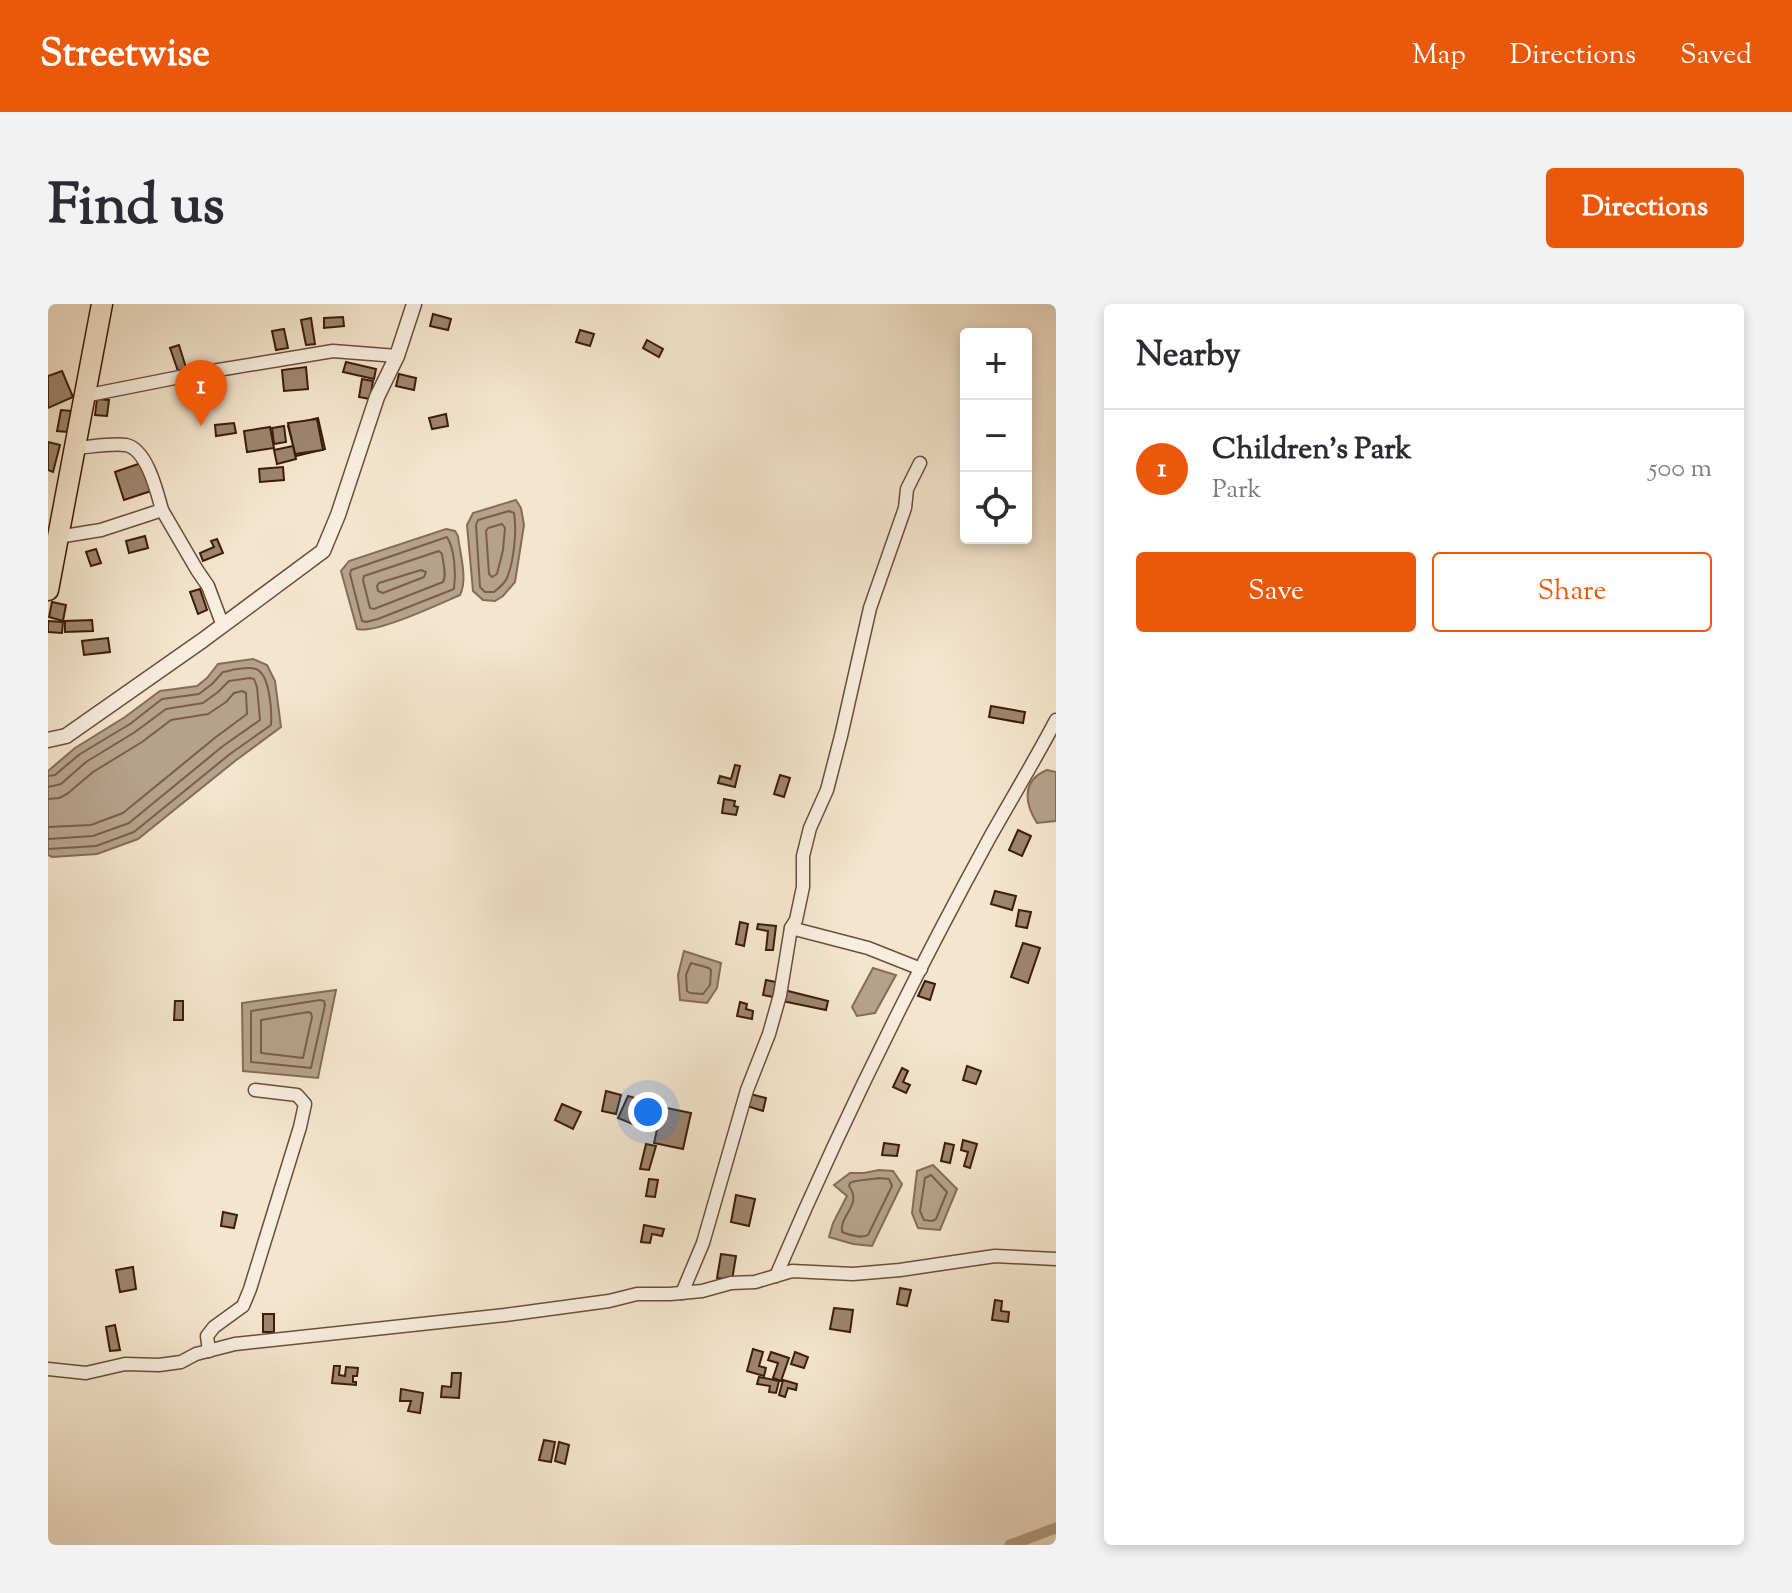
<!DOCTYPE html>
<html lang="en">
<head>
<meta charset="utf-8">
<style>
  body { margin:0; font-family:"Sorts Mill Goudy",serif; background:#f2f2f3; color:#2b2b33 }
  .controls { position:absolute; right:24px; top:24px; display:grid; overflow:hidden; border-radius:8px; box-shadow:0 4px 12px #0003 }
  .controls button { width:72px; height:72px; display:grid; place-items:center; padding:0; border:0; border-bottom:2px solid #e1e1e2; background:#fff; color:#2b2b33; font:40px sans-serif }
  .you { position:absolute; left:600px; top:808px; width:28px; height:28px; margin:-20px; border:6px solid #fff; border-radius:50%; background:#1a73e8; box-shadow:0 0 0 12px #1a73e833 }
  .badge { display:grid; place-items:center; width:52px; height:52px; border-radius:50%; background:#ea580c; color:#fff; font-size:26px; font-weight:700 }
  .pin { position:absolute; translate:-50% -66px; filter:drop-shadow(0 2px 4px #0008) }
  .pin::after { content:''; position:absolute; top:42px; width:28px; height:24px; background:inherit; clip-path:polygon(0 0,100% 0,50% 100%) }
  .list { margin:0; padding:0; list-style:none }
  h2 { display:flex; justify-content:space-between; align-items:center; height:104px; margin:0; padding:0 32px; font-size:34px }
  h2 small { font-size:26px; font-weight:400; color:#7c7c81 }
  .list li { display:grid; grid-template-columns:52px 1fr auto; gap:24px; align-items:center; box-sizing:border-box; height:120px; padding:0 32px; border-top:2px solid #e1e1e2 }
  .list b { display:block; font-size:30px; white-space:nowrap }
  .list p { margin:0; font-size:26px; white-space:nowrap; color:#7c7c81 }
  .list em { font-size:26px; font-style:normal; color:#7c7c81 }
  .actions { display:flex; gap:16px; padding:24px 32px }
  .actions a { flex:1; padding:18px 0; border:2px solid #ea580c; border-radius:8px; text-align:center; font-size:28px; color:#ea580c }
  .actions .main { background:#ea580c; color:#fff }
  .icon { flex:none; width:44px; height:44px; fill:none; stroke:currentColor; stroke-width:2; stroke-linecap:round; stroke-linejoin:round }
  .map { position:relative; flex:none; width:1008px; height:1241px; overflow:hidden; border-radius:8px }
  header { display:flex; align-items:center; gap:48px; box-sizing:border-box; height:112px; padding:0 40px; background:#ea580c; color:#fff }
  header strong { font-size:38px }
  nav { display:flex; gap:44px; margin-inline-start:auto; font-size:28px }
  .intro { display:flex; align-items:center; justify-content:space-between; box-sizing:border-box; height:192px; padding:0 48px }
  h1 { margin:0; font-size:56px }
  .button { padding:20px 36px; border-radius:8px; background:#ea580c; color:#fff; font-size:28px; font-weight:700 }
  main { display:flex; gap:48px; padding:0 48px }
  aside { flex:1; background:#fff; border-radius:8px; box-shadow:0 4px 12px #0003 }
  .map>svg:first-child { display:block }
  .water { fill:#b6a18b; stroke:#866c57; stroke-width:2 }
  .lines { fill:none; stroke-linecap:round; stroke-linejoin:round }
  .shore { stroke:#7a5e4a; stroke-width:2 }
  .canal { stroke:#b6a18b; stroke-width:11 }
  .building { fill:#9d856f; stroke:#3d1c08; stroke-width:2 }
  .minor-casing { stroke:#6b4e3a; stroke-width:15 }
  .tertiary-casing { stroke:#6b4e3a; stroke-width:17 }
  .trunk-casing { stroke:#3d1c08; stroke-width:23 }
  .minor { stroke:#f8eedf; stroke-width:12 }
  .tertiary { stroke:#f8eedf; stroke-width:14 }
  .trunk { stroke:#f5e5ce; stroke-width:20 }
</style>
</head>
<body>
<header>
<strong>Streetwise</strong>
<nav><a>Map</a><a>Directions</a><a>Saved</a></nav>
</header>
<div class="intro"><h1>Find us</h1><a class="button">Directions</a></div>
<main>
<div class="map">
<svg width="1008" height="1241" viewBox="0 0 1008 1241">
  <rect width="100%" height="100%" fill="#f5e5ce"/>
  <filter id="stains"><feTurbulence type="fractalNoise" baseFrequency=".0025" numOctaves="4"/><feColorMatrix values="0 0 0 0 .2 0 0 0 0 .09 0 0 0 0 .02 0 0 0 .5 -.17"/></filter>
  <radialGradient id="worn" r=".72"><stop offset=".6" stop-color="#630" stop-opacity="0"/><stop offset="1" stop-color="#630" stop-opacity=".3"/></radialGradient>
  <g class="water">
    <polygon points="468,196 473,204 476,221 467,278 455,292 447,297 435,296 425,287 419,221 425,209"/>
    <path d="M398 225 407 227 410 232C412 250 420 275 412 291 391 300 328 330 309 325L293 267 301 257Z"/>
    <polygon points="205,355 219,361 227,377 233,423 187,457 90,535 49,550 4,553 0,551 0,467 27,444 77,413 112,387 149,382 159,374 170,360"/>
    <path d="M999 466 1008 468V517L989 519C976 499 974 476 999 466Z"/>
    <polygon points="636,647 673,659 669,684 659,699 632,696 630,671"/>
    <polygon points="825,664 848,671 827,709 809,712 804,703"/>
    <polygon points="288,686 270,774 195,767 194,699"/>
    <polygon points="885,861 909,885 892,926 870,924 864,909 869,867"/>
    <polygon points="831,866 845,867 854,880 824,942 805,940 781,933 785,919 799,892 786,881 802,869 816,869"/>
  </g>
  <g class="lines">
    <g class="shore">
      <path d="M461 207 466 209C469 226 466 257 459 274 457 279 451 284 446 288H437L432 283 428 221 430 216Z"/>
      <polygon points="454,220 457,224 455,246 449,270 444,273 441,270 438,227 440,224"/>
      <path d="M399 233C407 246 408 270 406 285L330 315 318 318 314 317 302 270 303 266Z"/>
      <path d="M391 247 394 250C395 259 399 271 395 278L326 305 322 304 315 276 316 272Z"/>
      <polygon points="373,266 378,268 376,273 335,289 330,287 329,282 331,279"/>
      <path d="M0 472 7 471 32 450 82 420 114 395 151 390 164 380 175 368C185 366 199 362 208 365 222 370 224 408 223 421L182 450 86 528 48 542 0 545"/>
      <polyline points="0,483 13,480 38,458 87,428 118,405 155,399 170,388 181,377 202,374 206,375 209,383 212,416 175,442 81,519 45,532 0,535"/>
      <polyline points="0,495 11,494 19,490 45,468 94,438 123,416 160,410 178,398 186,389 194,387 198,389 199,410 168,433 75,509 43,521 0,523"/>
      <polygon points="643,659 661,664 663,666 662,681 655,690 642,689 639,687 638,671"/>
      <polygon points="272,696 276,697 277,701 263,764 203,758 203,707"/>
      <polygon points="260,708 263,709 264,713 255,754 213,749 213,716"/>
      <polygon points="883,871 899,888 888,915 884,917 876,916 872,907 877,874"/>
      <path d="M831 874 841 875 844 882 820 931C813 935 802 931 794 928 791 911 815 901 801 882L802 879C808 875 823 876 831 874Z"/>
    </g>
    <polyline class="canal" points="962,1241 1008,1224"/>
  </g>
  <g class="building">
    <polygon points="385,10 403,15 400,26 382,22"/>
    <polygon points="295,13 296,22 276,24 276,14"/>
    <polygon points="263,14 267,40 258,41 253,16"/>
    <polygon points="236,25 240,44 228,46 224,27"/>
    <polygon points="532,26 546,30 542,42 528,38"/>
    <polygon points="599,36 615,45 611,53 595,44"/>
    <polygon points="131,41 139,67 131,70 122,44"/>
    <polygon points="298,58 328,65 326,75 295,68"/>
    <polygon points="258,63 260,85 236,87 234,66"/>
    <polygon points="14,67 25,93 0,104 0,72"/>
    <polygon points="351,70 368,74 366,86 348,82"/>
    <polygon points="314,75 325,77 322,95 311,93"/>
    <polygon points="49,95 61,96 59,112 47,111"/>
    <polygon points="13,106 23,107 19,128 9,127"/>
    <polygon points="398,110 400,122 384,125 381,114"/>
    <polygon points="270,114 277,145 248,152 240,122 245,121 251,146 271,141 266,121 264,122 269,140 251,144 246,120"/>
    <polygon points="269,115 275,146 247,150 240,119"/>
    <polygon points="186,119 188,129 168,132 167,121"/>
    <polygon points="236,122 238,138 226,140 224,124"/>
    <polygon points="222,123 226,144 199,148 196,127"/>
    <polygon points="0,138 12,141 5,168 0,166"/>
    <polygon points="245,142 248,155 229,160 226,146"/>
    <polygon points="93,159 103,187 76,196 67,168"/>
    <polygon points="235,163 236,176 212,178 211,165"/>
    <polygon points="97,232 100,244 81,249 78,237"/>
    <polygon points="169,235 175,249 155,257 152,249 166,243 163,237"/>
    <polygon points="48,245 53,259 43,262 38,248"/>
    <polygon points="152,285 159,306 150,310 142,288"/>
    <polygon points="4,298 18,301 15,317 1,313"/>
    <polygon points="44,316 45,327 17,328 17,317"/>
    <polygon points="0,317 15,318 14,329 0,328"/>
    <polygon points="60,334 62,348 36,351 34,337"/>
    <polygon points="943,402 977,408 975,419 941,413"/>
    <polygon points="687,461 692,462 687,483 670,479 672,472 683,475"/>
    <polygon points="732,471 742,474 736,493 726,490"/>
    <polygon points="676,495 687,497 686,502 690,503 688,511 674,509"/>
    <polygon points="970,526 983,532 974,552 961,546"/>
    <polygon points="947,587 968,592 964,606 943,600"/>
    <polygon points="971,606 983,608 979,624 968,622"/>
    <polygon points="692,618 700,620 696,642 688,640"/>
    <polygon points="710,620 728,622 725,646 718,646 720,627 709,625"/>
    <polygon points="975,639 992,644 980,679 963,673"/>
    <polygon points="718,676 728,678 725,693 715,691"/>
    <polygon points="877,677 887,680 882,696 870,692"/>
    <polygon points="736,686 780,697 778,706 734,697"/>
    <polygon points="127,697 135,697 135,716 126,716"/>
    <polygon points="692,698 699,700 698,705 705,707 704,715 689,712"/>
    <polygon points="919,762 933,767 928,780 915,776"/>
    <polygon points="854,764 860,767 855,778 862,781 858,789 845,783"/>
    <polygon points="558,787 573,791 568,810 554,807"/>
    <polygon points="702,790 718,794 715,807 699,802"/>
    <polygon points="580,792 597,797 587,821 570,814"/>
    <polygon points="600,797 610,800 604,822 592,819"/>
    <polygon points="514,800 533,808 525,825 507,816"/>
    <polygon points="614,803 643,809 635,845 606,839"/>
    <polygon points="915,836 929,840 922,864 916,862 920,848 913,846"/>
    <polygon points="836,839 851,841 849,852 834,851"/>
    <polygon points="897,839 906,841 902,859 893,857"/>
    <polygon points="598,840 608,842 601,866 592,865"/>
    <polygon points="601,875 610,876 607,893 598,892"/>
    <polygon points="688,891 707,895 701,922 683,918"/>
    <polygon points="175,908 189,911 186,924 173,922"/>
    <polygon points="596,921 616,925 614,932 604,930 602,939 593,938"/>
    <polygon points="673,950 688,952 684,976 669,974"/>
    <polygon points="85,963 88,985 72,988 68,966"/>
    <polygon points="852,984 863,986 859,1002 849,1000"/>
    <polygon points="947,996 954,997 953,1007 961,1008 960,1018 944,1016"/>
    <polygon points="786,1004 805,1006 802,1028 782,1025"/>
    <rect x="215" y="1010" width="11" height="18"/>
    <polygon points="67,1021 72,1046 62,1047 58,1023"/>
    <polygon points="705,1045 715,1048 711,1062 718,1064 716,1072 699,1067"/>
    <polygon points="723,1048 741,1054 733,1077 725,1074 730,1059 720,1056"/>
    <polygon points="747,1048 760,1053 756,1064 743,1060"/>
    <polygon points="286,1062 292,1062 291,1071 297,1072 298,1063 310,1064 309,1072 305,1072 305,1078 308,1078 308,1081 284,1079"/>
    <polygon points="404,1069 413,1069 411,1094 393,1093 394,1082 403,1083"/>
    <polygon points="711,1073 731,1077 728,1089 721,1088 722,1082 709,1080"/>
    <polygon points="735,1076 749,1080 748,1086 740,1084 737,1093 731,1091"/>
    <polygon points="353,1085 375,1089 372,1109 360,1107 363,1097 352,1097"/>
    <polygon points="496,1136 507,1138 503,1158 491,1156"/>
    <polygon points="511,1138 521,1141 517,1160 507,1157"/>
  </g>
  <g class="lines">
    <g class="minor-casing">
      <g id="minor">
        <polyline points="36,92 152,69 285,47 349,52"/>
        <polyline points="114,206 149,266 160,282 175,322"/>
        <path d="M10 233 53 226 114 206C109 188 99 145 78 141 62 139 43 143 27 144"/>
        <polyline points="743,624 820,644 873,665"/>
        <path d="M728 972C792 822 864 676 942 533 964 494 987 456 1008 416"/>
        <polyline points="634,989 655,939 699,786 721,730 732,691 743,624 748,616 755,583 755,552 762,524 779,486 793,432 822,304 857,204 859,185 872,159"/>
        <polyline points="161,1047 159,1032 166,1023 195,1002 202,985 252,823 257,800 249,791 207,786"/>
        <polyline points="0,1065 38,1069 77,1060 111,1061 133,1058 148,1050 187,1040 457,1011 561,997 589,990 622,990 654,987 683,979 707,978 744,967 805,970 852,966 947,952 1008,955"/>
      </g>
    </g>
    <g class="tertiary-casing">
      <polyline id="tertiary" points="0,436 18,432 155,336 275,247 290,211 329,93 349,52 366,0"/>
    </g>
    <g class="trunk-casing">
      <polyline id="trunk" points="0,286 54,0"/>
    </g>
    <use href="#minor" class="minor"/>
    <use href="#tertiary" class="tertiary"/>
    <use href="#trunk" class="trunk"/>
  </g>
  <rect width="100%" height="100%" filter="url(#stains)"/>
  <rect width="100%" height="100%" fill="url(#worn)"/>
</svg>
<div class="controls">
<button>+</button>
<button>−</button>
<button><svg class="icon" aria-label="locate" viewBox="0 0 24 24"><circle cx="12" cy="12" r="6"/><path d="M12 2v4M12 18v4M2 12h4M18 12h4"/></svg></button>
</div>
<div class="you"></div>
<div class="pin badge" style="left:153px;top:122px">1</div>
</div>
<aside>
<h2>Nearby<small></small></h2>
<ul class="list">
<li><span class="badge">1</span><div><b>Children's Park</b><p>Park</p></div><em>500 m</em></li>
</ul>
<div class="actions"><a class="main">Save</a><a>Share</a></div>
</aside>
</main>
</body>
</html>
